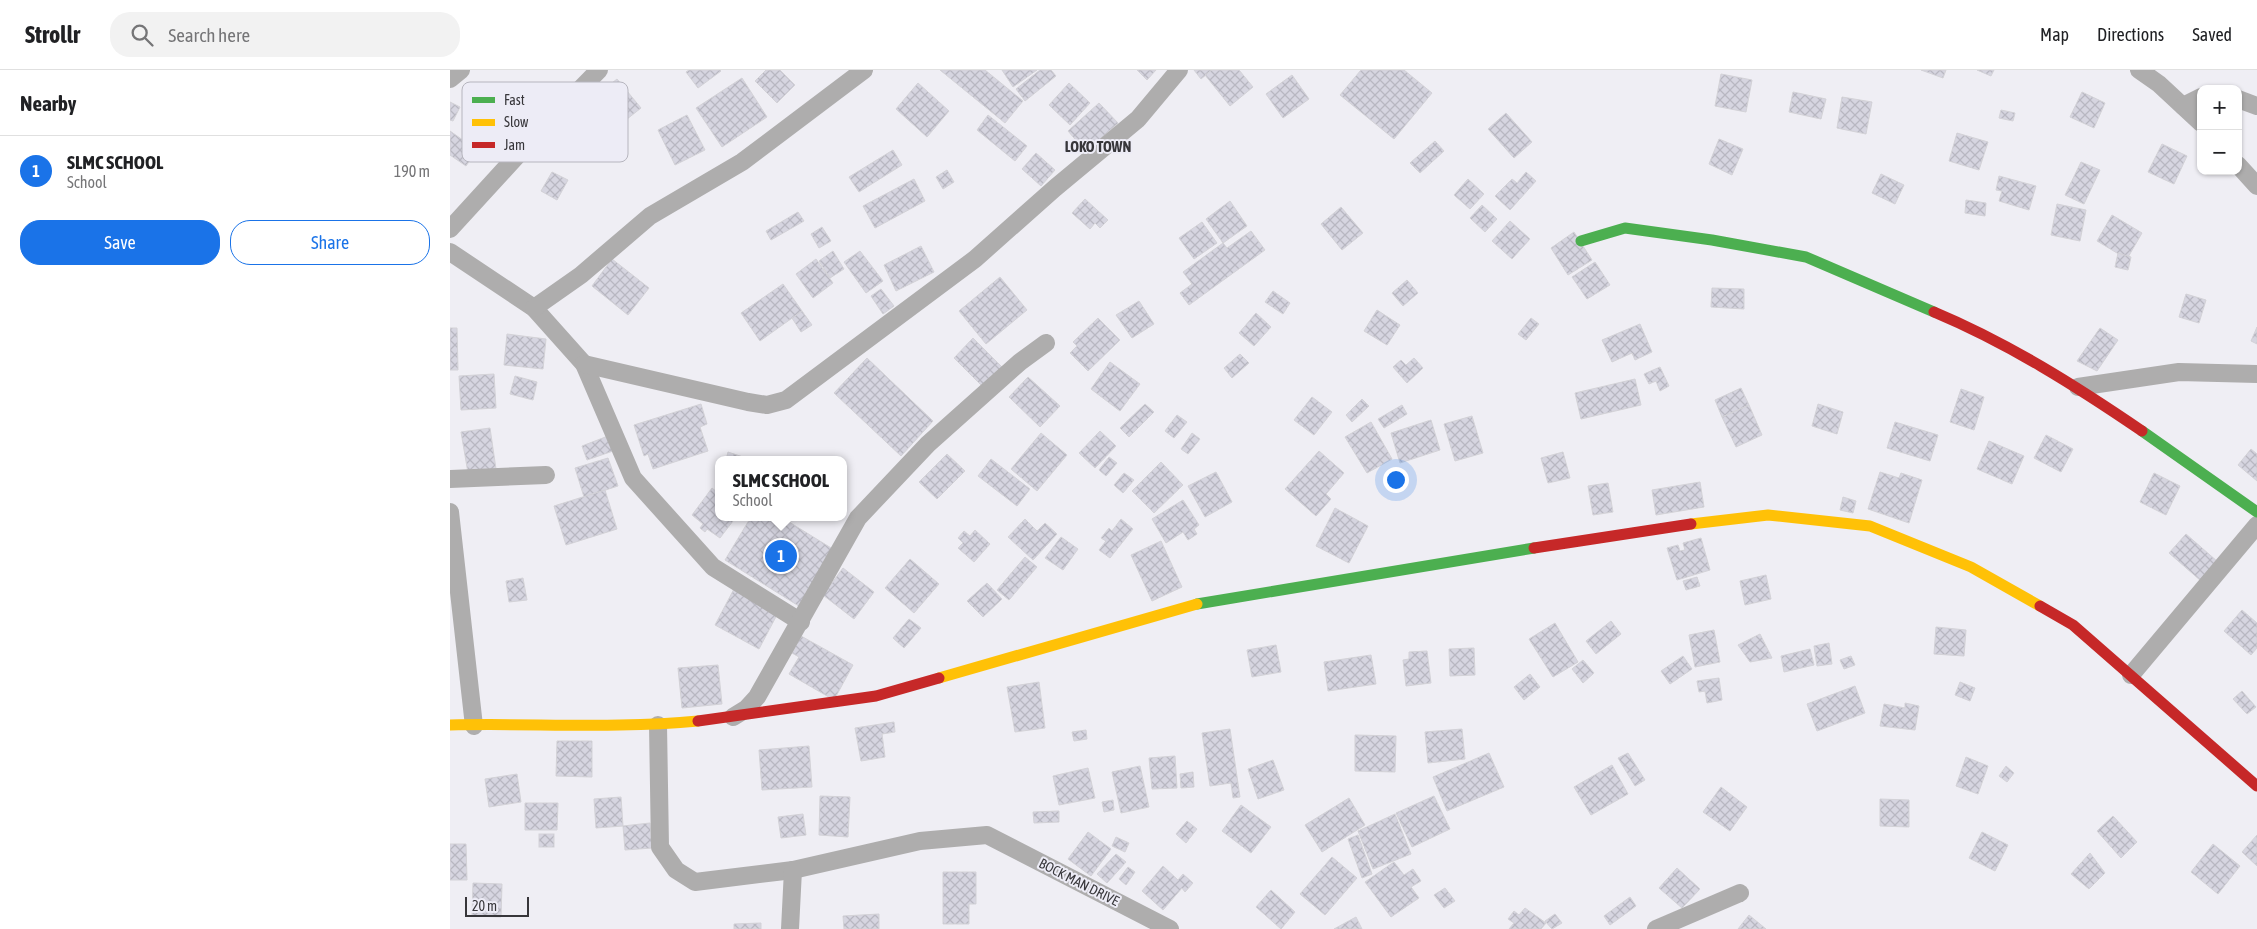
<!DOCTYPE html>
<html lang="en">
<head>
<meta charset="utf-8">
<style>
  body { margin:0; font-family:"Asap Condensed",sans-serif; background:#f2f2f2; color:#202124 }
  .controls { position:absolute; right:15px; top:15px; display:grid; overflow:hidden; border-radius:10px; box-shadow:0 1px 4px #0004 }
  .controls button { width:45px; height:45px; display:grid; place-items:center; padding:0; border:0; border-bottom:1px solid #e0e0e0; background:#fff; color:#202124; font:25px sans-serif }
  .scale { position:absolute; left:15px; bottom:12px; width:64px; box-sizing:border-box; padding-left:5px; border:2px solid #37363a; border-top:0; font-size:14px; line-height:18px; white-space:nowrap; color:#37363a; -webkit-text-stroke:4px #edecf6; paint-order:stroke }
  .you { position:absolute; left:945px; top:409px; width:18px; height:18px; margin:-12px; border:4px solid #fff; border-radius:50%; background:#1a73e8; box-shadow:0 0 0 8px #1a73e833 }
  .badge { display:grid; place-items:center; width:32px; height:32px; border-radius:50%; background:#1a73e8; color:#fff; font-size:16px; font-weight:700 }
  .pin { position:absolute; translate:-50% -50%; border:2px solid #fff; box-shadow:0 1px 5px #0006 }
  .popup { position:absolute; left:265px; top:386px; width:132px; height:65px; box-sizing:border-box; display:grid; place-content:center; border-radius:10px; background:#fff; filter:drop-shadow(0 1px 4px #0005); font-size:16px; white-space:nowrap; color:#757577 }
  .popup b { font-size:19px; color:#202124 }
  .popup::after { content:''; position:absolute; left:50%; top:100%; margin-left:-10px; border:10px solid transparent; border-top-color:#fff }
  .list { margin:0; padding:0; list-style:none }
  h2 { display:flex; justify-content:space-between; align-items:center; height:65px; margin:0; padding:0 20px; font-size:21px }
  h2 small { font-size:16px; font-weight:400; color:#757577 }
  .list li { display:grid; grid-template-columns:32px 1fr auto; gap:15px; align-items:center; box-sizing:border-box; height:70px; padding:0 20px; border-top:1px solid #e0e0e0 }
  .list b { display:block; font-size:19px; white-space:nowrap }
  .list p { margin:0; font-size:16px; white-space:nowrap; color:#757577 }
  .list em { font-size:16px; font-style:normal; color:#757577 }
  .actions { display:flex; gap:10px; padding:15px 20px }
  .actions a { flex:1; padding:11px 0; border:1px solid #1a73e8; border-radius:20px; text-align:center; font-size:18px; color:#1a73e8 }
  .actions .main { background:#1a73e8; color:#fff }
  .icon { flex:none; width:28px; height:28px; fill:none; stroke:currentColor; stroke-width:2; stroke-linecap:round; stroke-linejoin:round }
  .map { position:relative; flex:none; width:1807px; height:859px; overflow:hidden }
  header { display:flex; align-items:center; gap:30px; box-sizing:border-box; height:70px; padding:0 25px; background:#fff; border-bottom:1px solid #e0e0e0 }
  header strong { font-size:24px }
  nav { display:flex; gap:28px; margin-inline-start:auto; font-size:18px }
  .search { width:350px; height:45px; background:#f2f2f2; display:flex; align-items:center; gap:12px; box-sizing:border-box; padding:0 18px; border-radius:20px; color:#757577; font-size:19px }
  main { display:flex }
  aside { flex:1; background:#fff }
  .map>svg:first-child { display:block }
  .building { fill:url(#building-cross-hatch); stroke:#d3d2d7 }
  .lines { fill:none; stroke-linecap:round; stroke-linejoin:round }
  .street { stroke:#aeadad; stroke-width:18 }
  .fast { stroke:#4caf50; stroke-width:11 }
  .slow { stroke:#ffc107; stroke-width:11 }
  .jam { stroke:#c62828; stroke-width:11 }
  .labels { text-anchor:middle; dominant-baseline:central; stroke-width:4; stroke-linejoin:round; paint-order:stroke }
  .street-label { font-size:14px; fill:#37363a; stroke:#edecf6 }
  .neighbourhood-label { font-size:15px; font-weight:bold; fill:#37363a; stroke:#edecf6 }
  .key { fill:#edecf6; stroke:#b6b5be; stroke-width:1 }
  .key-label { font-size:14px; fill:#37363a }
</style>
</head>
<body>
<header>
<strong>Strollr</strong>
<div class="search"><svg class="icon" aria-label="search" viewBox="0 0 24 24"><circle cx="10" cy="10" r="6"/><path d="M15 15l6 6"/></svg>Search here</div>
<nav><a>Map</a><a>Directions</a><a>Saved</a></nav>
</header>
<main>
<aside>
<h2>Nearby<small></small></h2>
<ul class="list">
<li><span class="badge">1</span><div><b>SLMC SCHOOL</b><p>School</p></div><em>190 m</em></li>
</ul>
<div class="actions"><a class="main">Save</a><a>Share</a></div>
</aside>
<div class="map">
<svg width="1807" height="859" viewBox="0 0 1807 859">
  <defs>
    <pattern id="building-cross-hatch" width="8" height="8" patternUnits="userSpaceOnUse" patternTransform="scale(1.25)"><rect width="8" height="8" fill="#d6d5e0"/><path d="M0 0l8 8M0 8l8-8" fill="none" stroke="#b8b7c1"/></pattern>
  </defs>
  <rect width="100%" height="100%" fill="#efeef4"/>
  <g class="building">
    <polygon points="239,0 270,0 271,1 248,18 236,2"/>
    <polygon points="316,0 330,0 345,15 327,33 305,11"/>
    <polygon points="490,0 535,0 573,31 555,53"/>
    <polygon points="552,0 587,0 563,17"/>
    <polygon points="590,0 601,0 606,6 575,31 566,19"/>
    <polygon points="687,0 706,0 697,10"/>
    <polygon points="744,0 762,0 751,9"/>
    <polygon points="762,0 789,0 803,17 780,36 755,5"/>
    <polygon points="911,0 954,0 982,23 944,69 890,25"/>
    <polygon points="1471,0 1496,0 1493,8"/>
    <polygon points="1527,0 1544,0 1541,6"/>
    <polygon points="1271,4 1302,10 1296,42 1265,36"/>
    <polygon points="842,5 859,29 833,48 816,24"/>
    <polygon points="292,8 317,47 272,77 246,38"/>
    <polygon points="167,9 191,38 167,57 143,28"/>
    <polygon points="468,13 499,41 477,67 446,39"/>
    <polygon points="619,13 640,33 620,55 599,35"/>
    <polygon points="1343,22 1376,29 1371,49 1339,42"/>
    <polygon points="1632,22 1655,33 1644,58 1620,47"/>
    <polygon points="1392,27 1422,32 1416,64 1387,58"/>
    <polygon points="80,29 90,37 70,64 59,56"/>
    <polygon points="0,32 10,37 3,51 0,50"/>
    <polygon points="649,33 668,53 636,82 618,61"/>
    <polygon points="1551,40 1565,43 1563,51 1549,48"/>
    <polygon points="1056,43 1082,72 1064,88 1038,59"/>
    <polygon points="237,45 255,80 225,95 208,60"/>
    <polygon points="538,45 577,76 565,91 527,60"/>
    <polygon points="0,61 27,80 16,96 0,85"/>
    <polygon points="1507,63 1538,72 1529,100 1499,91"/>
    <polygon points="1269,69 1293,79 1282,105 1259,94"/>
    <polygon points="985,71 994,81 970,103 960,93"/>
    <polygon points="1712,74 1737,86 1724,114 1698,102"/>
    <polygon points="443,80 452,95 409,122 399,107"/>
    <polygon points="586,83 605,100 591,116 572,99"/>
    <polygon points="1631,92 1650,100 1634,134 1615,125"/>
    <polygon points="497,100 504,112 493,119 486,107"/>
    <polygon points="102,102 118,110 107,130 91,121"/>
    <polygon points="1076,102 1086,111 1060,140 1045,126 1062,109 1067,113"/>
    <polygon points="1431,104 1454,115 1445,134 1422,123"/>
    <polygon points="1549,106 1586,116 1579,140 1549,131 1552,121 1546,120"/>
    <polygon points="464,109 475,131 425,158 413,136"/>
    <polygon points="1018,109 1034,124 1020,139 1004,125"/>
    <polygon points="635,129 658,150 650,158 645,153 640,159 622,143"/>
    <polygon points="1516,130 1536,133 1535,146 1515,143"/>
    <polygon points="780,131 797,156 773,173 756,149"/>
    <polygon points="1607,134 1636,140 1630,171 1601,165"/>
    <polygon points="1032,135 1047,149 1035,162 1020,148"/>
    <polygon points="891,137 913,163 892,180 871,154"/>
    <polygon points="348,142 354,151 321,170 316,161"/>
    <polygon points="1662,145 1692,163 1677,189 1647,171"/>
    <polygon points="1060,151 1080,169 1062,189 1042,171"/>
    <polygon points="752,152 767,173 744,189 729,168"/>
    <polygon points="372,157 381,171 369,178 361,164"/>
    <polygon points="801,161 815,180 739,235 730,223 742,214 733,202 773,173 777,178"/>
    <polygon points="1124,162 1142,190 1118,205 1101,178"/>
    <polygon points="471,176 484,202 446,221 434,195"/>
    <polygon points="383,181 394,199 380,208 369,191"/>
    <polygon points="410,181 433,211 416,223 394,192"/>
    <polygon points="1668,183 1681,187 1678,200 1665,197"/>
    <polygon points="162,189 199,218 178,245 142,216"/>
    <polygon points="366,189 383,213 363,228 346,204"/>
    <polygon points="1145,192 1160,215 1137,229 1122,207"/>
    <polygon points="550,207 577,240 536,274 509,241"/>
    <polygon points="957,210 968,223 953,236 942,223"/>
    <polygon points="333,214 352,241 310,271 291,243"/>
    <polygon points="1262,218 1294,219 1294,239 1261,237"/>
    <polygon points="431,219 444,236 433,244 421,226"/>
    <polygon points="823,221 840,233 833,244 815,232"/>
    <polygon points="1736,224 1756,230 1749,253 1729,247"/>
    <polygon points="689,231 704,254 682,268 666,245"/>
    <polygon points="927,240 950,255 937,275 914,261"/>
    <polygon points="352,241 362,255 351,262 342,248"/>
    <polygon points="806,243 821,257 804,276 789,263"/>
    <polygon points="648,248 670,270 638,301 620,283 627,276 623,272"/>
    <polygon points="1081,248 1089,254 1076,270 1068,264"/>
    <polygon points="1190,254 1202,282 1185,290 1182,283 1162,292 1152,270"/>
    <polygon points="1807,257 1807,274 1801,271"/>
    <polygon points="0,258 7,258 8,300 0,300"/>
    <polygon points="1650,258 1668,270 1647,301 1627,291"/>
    <polygon points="57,264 96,269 93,299 54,295"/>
    <polygon points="523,268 553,298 534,318 504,288"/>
    <polygon points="790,284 799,293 782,308 774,298"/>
    <polygon points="417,288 483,351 451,386 384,323"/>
    <polygon points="964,288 973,298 957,313 943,297 951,290 956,295"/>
    <polygon points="660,292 690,314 670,341 641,319"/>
    <polygon points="1210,297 1219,316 1210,321 1206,311 1199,314 1194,304"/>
    <polygon points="44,304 46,338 11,340 9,306"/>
    <polygon points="65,306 87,312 83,330 60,324"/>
    <polygon points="578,307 610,336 590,357 559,327"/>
    <polygon points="1185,309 1191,335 1131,349 1125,323"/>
    <polygon points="1291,318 1299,335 1272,347 1265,330"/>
    <polygon points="1511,319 1534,327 1524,360 1500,352"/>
    <polygon points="862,327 882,342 864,365 844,350"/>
    <polygon points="912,329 919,336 902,352 896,345"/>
    <polygon points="251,334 257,354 250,357 258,381 203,399 198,384 194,386 184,355"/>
    <polygon points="695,334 704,342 679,367 670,358"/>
    <polygon points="1368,334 1393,342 1387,364 1362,356"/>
    <polygon points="952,335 957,344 934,358 928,349"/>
    <polygon points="1299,335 1312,365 1286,377 1272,347"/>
    <polygon points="727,345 737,352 724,368 715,361"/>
    <polygon points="1022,346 1033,383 1005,391 994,354"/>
    <polygon points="981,350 990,380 950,393 941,363"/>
    <polygon points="921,352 942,389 917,403 895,367"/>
    <polygon points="1445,352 1488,365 1480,391 1437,378"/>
    <polygon points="40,358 46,399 18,403 11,362"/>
    <polygon points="650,361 666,376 645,398 629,383"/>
    <polygon points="591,363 617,385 587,421 561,399"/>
    <polygon points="742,363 750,369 738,384 731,379"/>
    <polygon points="1596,365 1623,379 1611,402 1584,388"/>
    <polygon points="158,366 163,381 137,390 132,376"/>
    <polygon points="1539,371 1574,386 1562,414 1527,399"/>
    <polygon points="1801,379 1807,384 1807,411 1788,395"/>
    <polygon points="869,381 894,403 876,424 881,429 866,446 835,419"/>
    <polygon points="278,382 302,390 276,390"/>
    <polygon points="1113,382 1120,408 1098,413 1091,388"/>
    <polygon points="497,384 515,401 487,429 469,412"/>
    <polygon points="659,387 667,393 656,406 649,400"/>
    <polygon points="158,388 168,416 134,427 125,398"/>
    <polygon points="541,389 580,419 567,436 528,406"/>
    <polygon points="711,392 733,415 704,443 682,421"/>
    <polygon points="766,402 782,432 755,447 738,416"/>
    <polygon points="1430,402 1449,408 1451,403 1472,410 1459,453 1418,439"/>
    <polygon points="674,403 684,410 673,423 664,415"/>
    <polygon points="1704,403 1730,416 1716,445 1690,432"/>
    <polygon points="1250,412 1254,437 1206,445 1202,420"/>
    <polygon points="1158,413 1163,442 1143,445 1138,416"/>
    <polygon points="262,418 268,423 268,447 286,447 270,468 257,459 255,462 250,458 253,454 242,445"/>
    <polygon points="155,420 167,459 116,475 104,436"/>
    <polygon points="1393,427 1406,431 1403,443 1390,440"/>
    <polygon points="733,430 749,455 744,459 747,464 738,470 733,462 716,473 702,449"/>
    <polygon points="885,438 918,456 899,493 866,476"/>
    <polygon points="301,447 331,447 386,481 352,538 275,490"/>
    <polygon points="575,449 587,461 595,453 607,464 583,490 558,467"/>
    <polygon points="671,449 683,459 660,488 649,480 656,471 651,468 659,458 662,461"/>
    <polygon points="525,460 540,474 524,492 508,478 513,473 508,468 514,461 520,466"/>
    <polygon points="1736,464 1768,492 1751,511 1719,483"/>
    <polygon points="611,467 628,479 613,500 595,488"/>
    <polygon points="1251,468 1260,500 1227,510 1217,478 1228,475 1230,481 1235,480 1233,473"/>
    <polygon points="711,471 732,517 702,531 681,485"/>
    <polygon points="575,487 587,497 559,530 547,520"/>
    <polygon points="460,489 489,514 464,543 435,518"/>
    <polygon points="393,498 424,522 404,549 373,525"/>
    <polygon points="1316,505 1321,529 1295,535 1290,511"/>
    <polygon points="1247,507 1250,516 1236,520 1233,511"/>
    <polygon points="73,508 77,530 59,532 56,511"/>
    <polygon points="537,513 552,529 533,547 517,531"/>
    <polygon points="285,517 329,541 309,579 265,555"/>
    <polygon points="1792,540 1807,553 1807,578 1801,585 1774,561"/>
    <polygon points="459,549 471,558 454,578 443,568"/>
    <polygon points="1161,551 1171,564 1146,584 1136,571"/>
    <polygon points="1105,553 1128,592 1103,607 1079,569"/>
    <polygon points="1486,557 1516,560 1514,586 1484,584"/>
    <polygon points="1264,560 1270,592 1245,597 1239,565"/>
    <polygon points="1310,564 1322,588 1300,592 1288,575"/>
    <polygon points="351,566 403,595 384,630 339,604 349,587 342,583"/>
    <polygon points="1379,573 1382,594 1367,596 1364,576"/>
    <polygon points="826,575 831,602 802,607 797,580"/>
    <polygon points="1024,578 1025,605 1000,606 999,579"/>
    <polygon points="1360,579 1364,595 1334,602 1331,586"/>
    <polygon points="977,581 981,613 956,616 953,590 959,589 959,582"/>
    <polygon points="921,585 926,614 878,621 874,592"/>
    <polygon points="1233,586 1242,599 1220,614 1211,601"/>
    <polygon points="1401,586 1405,595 1394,599 1390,590"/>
    <polygon points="1133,590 1144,603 1133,613 1122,599"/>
    <polygon points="268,595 272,634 232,638 228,598"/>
    <polygon points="1080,604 1090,617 1074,630 1064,617"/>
    <polygon points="1269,608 1272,630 1257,633 1255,621 1249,622 1247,611"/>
    <polygon points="589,612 595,658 565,662 557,617"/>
    <polygon points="1510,612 1525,618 1520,631 1505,625"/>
    <polygon points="1405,616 1415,643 1367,661 1357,634"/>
    <polygon points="1792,621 1806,637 1797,644 1783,629"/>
    <polygon points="1455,633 1469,636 1465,660 1430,656 1434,634 1455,638"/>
    <polygon points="444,652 445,662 432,664 435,687 411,691 405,658"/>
    <polygon points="780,659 790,727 783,728 781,713 760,716 752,663"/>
    <polygon points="1012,659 1015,689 978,693 975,662"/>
    <polygon points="636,660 637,669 624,671 622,662"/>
    <polygon points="905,665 946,666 945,702 905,701"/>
    <polygon points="107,671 142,671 142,707 106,706"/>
    <polygon points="359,676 362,717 312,720 309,680"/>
    <polygon points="1039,683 1054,717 997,741 983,707"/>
    <polygon points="1178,683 1195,710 1185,716 1168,688"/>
    <polygon points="725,686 727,718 702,719 699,688"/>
    <polygon points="1516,687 1538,696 1528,724 1506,716"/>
    <polygon points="823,690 834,720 808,729 798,699"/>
    <polygon points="1162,695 1178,724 1141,745 1124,717"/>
    <polygon points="690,696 699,737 671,743 662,702"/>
    <polygon points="1556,696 1564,703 1557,712 1549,706"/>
    <polygon points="638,698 645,728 609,735 603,706"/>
    <polygon points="743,702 744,717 731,718 730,704"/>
    <polygon points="67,704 71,732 39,737 35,709"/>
    <polygon points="1271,717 1297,737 1280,761 1253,742"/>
    <polygon points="370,726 400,727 398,767 369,765"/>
    <polygon points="984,726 1000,759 962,777 946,743"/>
    <polygon points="171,727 173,756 146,758 144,729"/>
    <polygon points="899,728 915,755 872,782 855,755"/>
    <polygon points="1430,729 1459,730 1459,757 1430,756"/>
    <polygon points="663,730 664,740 654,742 652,732"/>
    <polygon points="75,733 108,733 107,760 75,760"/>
    <polygon points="791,735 821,757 801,783 772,761"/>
    <polygon points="609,741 609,752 584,753 583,742"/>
    <polygon points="353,744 356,765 331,768 328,747"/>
    <polygon points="945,744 961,784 923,799 908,761"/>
    <polygon points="1663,746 1687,772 1671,788 1647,761"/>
    <polygon points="737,751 747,759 736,773 726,764"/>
    <polygon points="200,753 202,778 175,780 173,756"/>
    <polygon points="638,762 661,779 641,806 618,789"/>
    <polygon points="1532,762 1558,775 1545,801 1519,788"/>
    <rect x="89" y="764" width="15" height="13"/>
    <polygon points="908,765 922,804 912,808 898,769"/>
    <polygon points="1807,765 1807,796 1792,782"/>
    <polygon points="666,767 679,773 675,782 662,776"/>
    <polygon points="0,774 16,774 17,810 0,810"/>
    <polygon points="1763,774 1790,796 1768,824 1741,802"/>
    <polygon points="1640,783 1655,803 1639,819 1621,804"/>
    <polygon points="666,784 676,792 657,813 647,804"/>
    <polygon points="882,787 907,808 875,845 850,824"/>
    <polygon points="944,792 954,805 963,799 971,811 961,817 969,828 941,847 915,812"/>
    <polygon points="713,796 728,810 733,804 743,813 735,822 732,818 713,840 692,821"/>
    <polygon points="678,797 685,802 676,815 669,809"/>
    <polygon points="1227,798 1250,819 1232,838 1209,818"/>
    <polygon points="493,802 526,802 526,834 519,834 519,854 493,854"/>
    <polygon points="23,813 52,814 51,847 22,846"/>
    <polygon points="995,818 1005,831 994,838 984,825"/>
    <polygon points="821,820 845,842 831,859 806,837"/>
    <polygon points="1180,827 1186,836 1160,855 1154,846"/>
    <polygon points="1075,838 1096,853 1091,859 1059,859 1064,853 1058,849 1064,841 1069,845"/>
    <polygon points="429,844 429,859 394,859 393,846"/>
    <polygon points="1105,844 1112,853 1102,859 1095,851"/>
    <polygon points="1299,845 1316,859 1288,859"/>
    <polygon points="906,847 912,859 884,859"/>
    <polygon points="311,853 311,859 284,859 284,854"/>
  </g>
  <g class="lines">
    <g class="street">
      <polyline points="1689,0 1709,14 1751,53"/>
      <polyline points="0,9 11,0"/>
      <polyline points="1788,29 1807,36"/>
      <polyline points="1733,36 1751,27"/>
      <polyline points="1788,95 1807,116"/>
      <polyline points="0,159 97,53 149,0"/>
      <polyline points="0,182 84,238 134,294 183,408 263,497 351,552"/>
      <polyline points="84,238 131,205 200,146 292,92 414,0"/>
      <polyline points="134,294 298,332 317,335 336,330 525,189 605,118 688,49 729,0"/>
      <polyline points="1628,317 1729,302 1807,304"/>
      <polyline points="0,409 96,405"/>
      <polyline points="0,442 24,656"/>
      <polyline points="1681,605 1807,455"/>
      <polyline points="283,647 296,639 307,627 408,448 478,374 570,292 596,273"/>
      <polyline points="208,655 210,777 226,800 245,812 343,800 470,771 537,765 720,859"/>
      <polyline points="340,859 343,800"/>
      <polyline points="1206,859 1290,823"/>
    </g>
    <g class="fast">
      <polyline points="1131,171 1175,158 1262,170 1356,187 1484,242"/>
      <polyline points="1692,361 1807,442"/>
      <polyline points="747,534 1084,478"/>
    </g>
    <g class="slow">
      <polyline points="1241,454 1318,445 1420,456 1521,497 1590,536"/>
      <polyline points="489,608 747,534"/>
      <path d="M0 655C83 653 166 659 248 651"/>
    </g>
    <g class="jam">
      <path d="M1484 242C1558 273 1626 316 1692 361"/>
      <polyline points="1084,478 1241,454"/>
      <polyline points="1590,536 1623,555 1807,716"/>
      <polyline points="248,651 426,626 489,608"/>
    </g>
  </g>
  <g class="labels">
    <g class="street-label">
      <text transform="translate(629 812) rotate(27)">BOCK MAN DRIVE</text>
    </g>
    <g class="neighbourhood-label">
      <text x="648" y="76">LOKO TOWN</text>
    </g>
  </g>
  <rect x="12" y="12" width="166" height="80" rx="8" class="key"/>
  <rect x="22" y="27" width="23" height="6" fill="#4caf50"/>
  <rect x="22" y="49" width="23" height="7" fill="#ffc107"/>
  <rect x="22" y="72" width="23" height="6" fill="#c62828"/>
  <g class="key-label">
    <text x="54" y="35">Fast</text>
    <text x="54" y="57">Slow</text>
    <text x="54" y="80">Jam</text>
  </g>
</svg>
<div class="controls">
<button>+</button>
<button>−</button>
</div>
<div class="scale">20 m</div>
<div class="you"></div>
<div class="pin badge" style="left:331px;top:486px">1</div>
<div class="popup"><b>SLMC SCHOOL</b>School</div>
</div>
</main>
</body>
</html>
